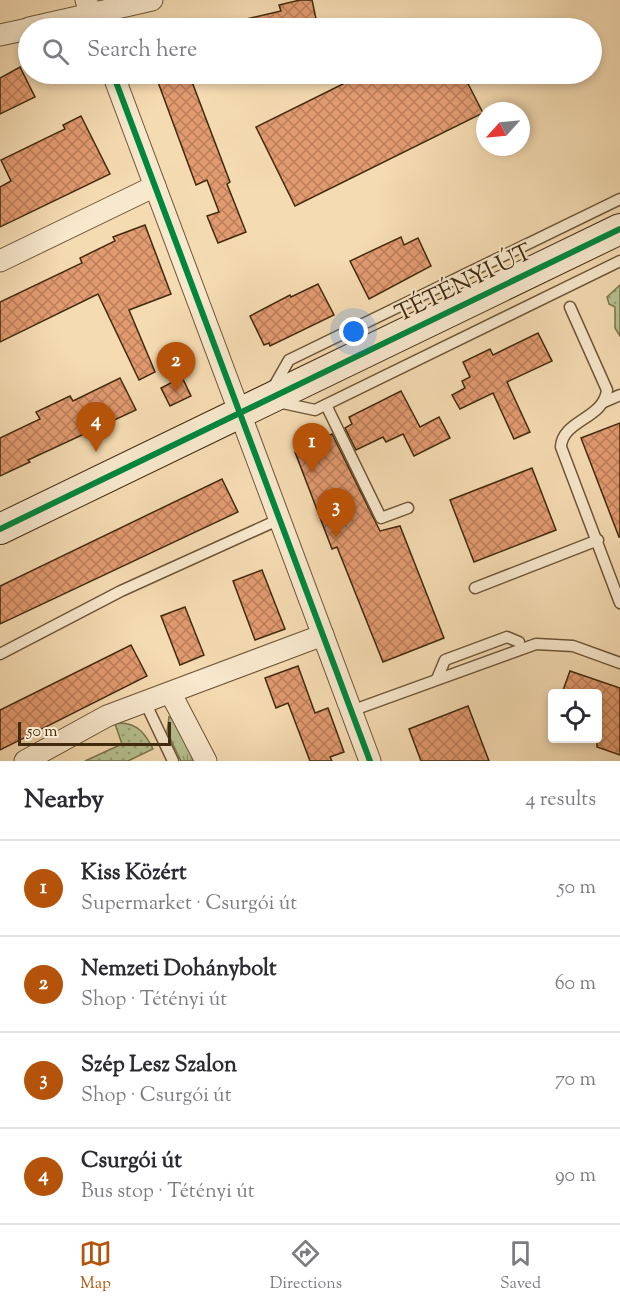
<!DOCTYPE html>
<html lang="en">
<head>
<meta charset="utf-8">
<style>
  body { margin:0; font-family:"Sorts Mill Goudy",serif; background:#f7f7f7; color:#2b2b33 }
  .controls { position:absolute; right:18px; bottom:18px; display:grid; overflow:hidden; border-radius:6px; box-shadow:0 3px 9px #0003 }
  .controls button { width:54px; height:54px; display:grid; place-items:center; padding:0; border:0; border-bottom:2px solid #e1e1e2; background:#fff; color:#2b2b33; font:30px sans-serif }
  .compass { position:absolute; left:476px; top:102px; width:54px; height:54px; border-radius:50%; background:#fff; box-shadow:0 3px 9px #0003; rotate:243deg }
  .scale { position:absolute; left:18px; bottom:15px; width:153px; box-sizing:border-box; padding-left:6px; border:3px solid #412a0e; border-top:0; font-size:16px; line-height:21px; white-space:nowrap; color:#412a0e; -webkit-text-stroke:4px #f8e8cd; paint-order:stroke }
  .you { position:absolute; left:354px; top:332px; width:21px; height:21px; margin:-15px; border:4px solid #fff; border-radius:50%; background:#1a73e8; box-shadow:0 0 0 9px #1a73e833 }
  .badge { display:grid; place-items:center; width:39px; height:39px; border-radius:50%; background:#b45309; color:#fff; font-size:20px; font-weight:700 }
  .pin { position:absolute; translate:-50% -50px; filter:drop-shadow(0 2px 3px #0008) }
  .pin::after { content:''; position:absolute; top:32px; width:21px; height:18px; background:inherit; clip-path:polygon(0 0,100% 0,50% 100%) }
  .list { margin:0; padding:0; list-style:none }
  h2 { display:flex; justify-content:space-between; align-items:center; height:78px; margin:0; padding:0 24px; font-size:26px }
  h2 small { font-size:20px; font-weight:400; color:#7c7c81 }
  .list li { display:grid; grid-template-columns:39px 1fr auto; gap:18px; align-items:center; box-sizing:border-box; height:96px; padding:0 24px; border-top:2px solid #e1e1e2 }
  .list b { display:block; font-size:22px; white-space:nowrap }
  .list p { margin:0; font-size:20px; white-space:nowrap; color:#7c7c81 }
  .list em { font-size:20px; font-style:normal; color:#7c7c81 }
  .icon { flex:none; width:33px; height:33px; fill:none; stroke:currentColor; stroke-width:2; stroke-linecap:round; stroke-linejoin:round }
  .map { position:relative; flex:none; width:620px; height:761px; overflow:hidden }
  .search { position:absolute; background:#fff; box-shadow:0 3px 9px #0003; left:18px; right:18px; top:18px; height:66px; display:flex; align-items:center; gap:15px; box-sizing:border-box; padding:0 21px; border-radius:33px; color:#7c7c81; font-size:22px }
  .sheet { height:462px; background:#fff }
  nav { display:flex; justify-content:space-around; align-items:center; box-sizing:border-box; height:84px; border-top:2px solid #e1e1e2; background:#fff; font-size:16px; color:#7c7c81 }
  nav a { display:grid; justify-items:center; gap:3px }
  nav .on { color:#b45309 }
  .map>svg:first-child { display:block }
  .grass { fill:url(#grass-tufts); stroke:#7c764f; stroke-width:1.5 }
  .park { fill:url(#park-dots); stroke:#7c764f; stroke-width:1.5 }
  .building { fill:url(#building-cross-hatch); stroke:#412a0e; stroke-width:1.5 }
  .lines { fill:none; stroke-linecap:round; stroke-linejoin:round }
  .lane-casing { stroke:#6e5637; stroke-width:13 }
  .street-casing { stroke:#6e5637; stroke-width:23 }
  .secondary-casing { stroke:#412a0e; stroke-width:32 }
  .lane { stroke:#f8e8cd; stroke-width:10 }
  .street { stroke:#f8e8cd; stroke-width:21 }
  .secondary { stroke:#f8e8cd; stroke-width:30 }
  .cycleway-casing { stroke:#f8e8cd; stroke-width:10 }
  .cycleway { stroke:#00873e; stroke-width:6 }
  .labels { text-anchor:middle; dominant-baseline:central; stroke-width:4.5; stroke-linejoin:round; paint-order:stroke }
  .street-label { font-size:24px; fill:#412a0e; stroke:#f8e8cd }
</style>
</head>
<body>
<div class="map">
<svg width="620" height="761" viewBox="0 0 620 761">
  <defs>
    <pattern id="grass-tufts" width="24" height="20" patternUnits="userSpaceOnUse" patternTransform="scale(1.5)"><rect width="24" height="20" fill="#b6c190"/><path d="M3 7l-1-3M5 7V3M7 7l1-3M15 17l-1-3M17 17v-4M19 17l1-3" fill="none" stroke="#969d74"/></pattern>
    <pattern id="park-dots" width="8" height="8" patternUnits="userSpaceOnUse" patternTransform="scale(1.5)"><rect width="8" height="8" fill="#b6c190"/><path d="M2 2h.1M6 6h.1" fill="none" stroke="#969d74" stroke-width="1.8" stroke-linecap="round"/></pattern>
    <pattern id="building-cross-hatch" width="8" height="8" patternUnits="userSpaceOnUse" patternTransform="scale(1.5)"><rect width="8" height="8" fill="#e29a6f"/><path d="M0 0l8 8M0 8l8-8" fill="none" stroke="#b97e5a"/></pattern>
  </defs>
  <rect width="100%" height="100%" fill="#f5dbb2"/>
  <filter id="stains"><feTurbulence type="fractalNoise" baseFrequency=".00333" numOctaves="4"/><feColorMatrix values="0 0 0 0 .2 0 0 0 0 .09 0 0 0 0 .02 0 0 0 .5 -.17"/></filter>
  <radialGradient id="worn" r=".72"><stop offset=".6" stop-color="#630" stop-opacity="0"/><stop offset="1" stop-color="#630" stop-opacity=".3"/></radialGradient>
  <polygon class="grass" points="169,717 175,720 199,761 181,761 167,732"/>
  <g class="park">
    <polygon points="620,285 620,336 615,328 615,307 609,304 607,297"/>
    <path d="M120 723C138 723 146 735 153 749L128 761H85L122 744 115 724Z"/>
  </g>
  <g class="building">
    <polygon points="300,0 312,0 318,28 234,28 233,22 281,11 279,5"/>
    <polygon points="20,67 35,97 0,114 0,78"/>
    <polygon points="155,74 189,74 230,182 227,184 246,232 218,243 207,216 219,212 207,180 196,185"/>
    <polygon points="363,74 463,74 483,113 295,206 256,127"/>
    <polygon points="81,116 110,174 0,227 0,187 11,181 1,160 65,129 63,125"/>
    <polygon points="145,225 171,294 129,310 155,372 139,380 98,294 0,342 0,302 82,263 80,258 115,241 113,237"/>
    <polygon points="401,237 404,245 418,238 431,266 369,299 350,261"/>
    <polygon points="318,284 334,315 270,346 269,343 264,345 250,316 290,295 291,297"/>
    <polygon points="538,333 552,361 507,382 530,432 514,439 493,393 460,409 452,395 465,388 462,381 470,377 463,362 490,349 493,355"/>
    <polygon points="182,377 191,396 170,406 161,388"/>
    <polygon points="120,378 136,410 28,460 30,462 0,476 0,438 40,419 36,412 70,396 73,401"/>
    <polygon points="401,391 420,427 439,417 450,438 414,456 403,434 386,442 383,437 356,450 345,428 352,424 349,417"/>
    <polygon points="620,423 620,537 619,537 581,438"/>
    <polygon points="332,434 380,531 400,526 444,638 383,662 337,547 332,549 295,452"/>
    <polygon points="532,468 556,530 474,562 450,500"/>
    <polygon points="222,479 238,512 0,624 0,586"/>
    <polygon points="262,570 285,629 255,640 233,581"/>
    <polygon points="185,607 204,655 180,665 161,616"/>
    <polygon points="131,645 147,676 0,750 0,710"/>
    <polygon points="298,666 315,713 328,708 344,752 330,757 332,761 310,761 288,703 276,708 265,678"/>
    <polygon points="570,671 620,688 620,755 597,747 597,693 562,693"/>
    <polygon points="468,706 489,761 421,761 409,729"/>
  </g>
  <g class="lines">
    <g class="lane-casing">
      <g id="lane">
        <path d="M570 307 607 390C604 419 562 420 561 447L620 603"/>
        <polyline points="273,388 289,360 620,199"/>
        <polyline points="278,402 315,410 620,261"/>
        <polyline points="604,402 620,395"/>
        <polyline points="326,405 381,518 408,508"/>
        <polyline points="475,588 598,540"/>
        <polyline points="0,654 121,591 280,519"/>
        <polyline points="437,679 445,660 507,637 519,642"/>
        <polyline points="145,702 173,761"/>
        <polyline points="351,711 536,644 573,646 620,663"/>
      </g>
    </g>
    <g class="street-casing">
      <g id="street">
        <polyline points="86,0 96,28"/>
        <polyline points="29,28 152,0"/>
        <polyline points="0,35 28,29"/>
        <polyline points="113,74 370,761"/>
        <polyline points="0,261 155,186"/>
        <polyline points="171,694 206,761"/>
        <polyline points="25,761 107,716 323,635"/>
      </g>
    </g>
    <g class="secondary-casing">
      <polyline id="secondary" points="0,529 620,229"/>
    </g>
    <use href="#lane" class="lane"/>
    <use href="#street" class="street"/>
    <use href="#secondary" class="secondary"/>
    <g class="cycleway-casing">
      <g id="cycleway">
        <polyline points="113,74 370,761"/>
        <polyline points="0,529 620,229"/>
      </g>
    </g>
    <use href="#cycleway" class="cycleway"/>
  </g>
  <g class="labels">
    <g class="street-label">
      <text transform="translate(464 284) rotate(-26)">TÉTÉNYI ÚT</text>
    </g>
  </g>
  <rect width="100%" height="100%" filter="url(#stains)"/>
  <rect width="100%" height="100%" fill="url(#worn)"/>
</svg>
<div class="controls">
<button><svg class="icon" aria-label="locate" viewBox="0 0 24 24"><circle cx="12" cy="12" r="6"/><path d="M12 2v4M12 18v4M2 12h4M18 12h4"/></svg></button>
</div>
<svg class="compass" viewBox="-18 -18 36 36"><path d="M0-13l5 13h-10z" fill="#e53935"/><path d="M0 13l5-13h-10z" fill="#7c7c81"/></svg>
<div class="scale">50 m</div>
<div class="you"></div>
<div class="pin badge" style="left:312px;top:473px">1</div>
<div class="pin badge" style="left:176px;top:392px">2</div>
<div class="pin badge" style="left:336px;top:538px">3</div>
<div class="pin badge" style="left:96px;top:452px">4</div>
<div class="search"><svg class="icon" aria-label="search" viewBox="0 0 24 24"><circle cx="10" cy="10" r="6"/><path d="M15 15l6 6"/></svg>Search here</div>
</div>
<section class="sheet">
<h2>Nearby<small>4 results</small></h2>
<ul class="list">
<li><span class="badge">1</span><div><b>Kiss Közért</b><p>Supermarket · Csurgói út</p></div><em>50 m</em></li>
<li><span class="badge">2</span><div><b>Nemzeti Dohánybolt</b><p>Shop · Tétényi út</p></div><em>60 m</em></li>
<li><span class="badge">3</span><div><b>Szép Lesz Szalon</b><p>Shop · Csurgói út</p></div><em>70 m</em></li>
<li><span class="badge">4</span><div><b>Csurgói út</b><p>Bus stop · Tétényi út</p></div><em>90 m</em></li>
</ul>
</section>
<nav>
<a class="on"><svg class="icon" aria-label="map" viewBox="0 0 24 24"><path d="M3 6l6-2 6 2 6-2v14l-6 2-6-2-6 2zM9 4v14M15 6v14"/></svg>Map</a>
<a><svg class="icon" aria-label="directions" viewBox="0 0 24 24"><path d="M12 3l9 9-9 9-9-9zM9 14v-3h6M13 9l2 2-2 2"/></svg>Directions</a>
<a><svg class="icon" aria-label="saved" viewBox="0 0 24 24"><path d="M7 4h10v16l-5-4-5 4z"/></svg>Saved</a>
</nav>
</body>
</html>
